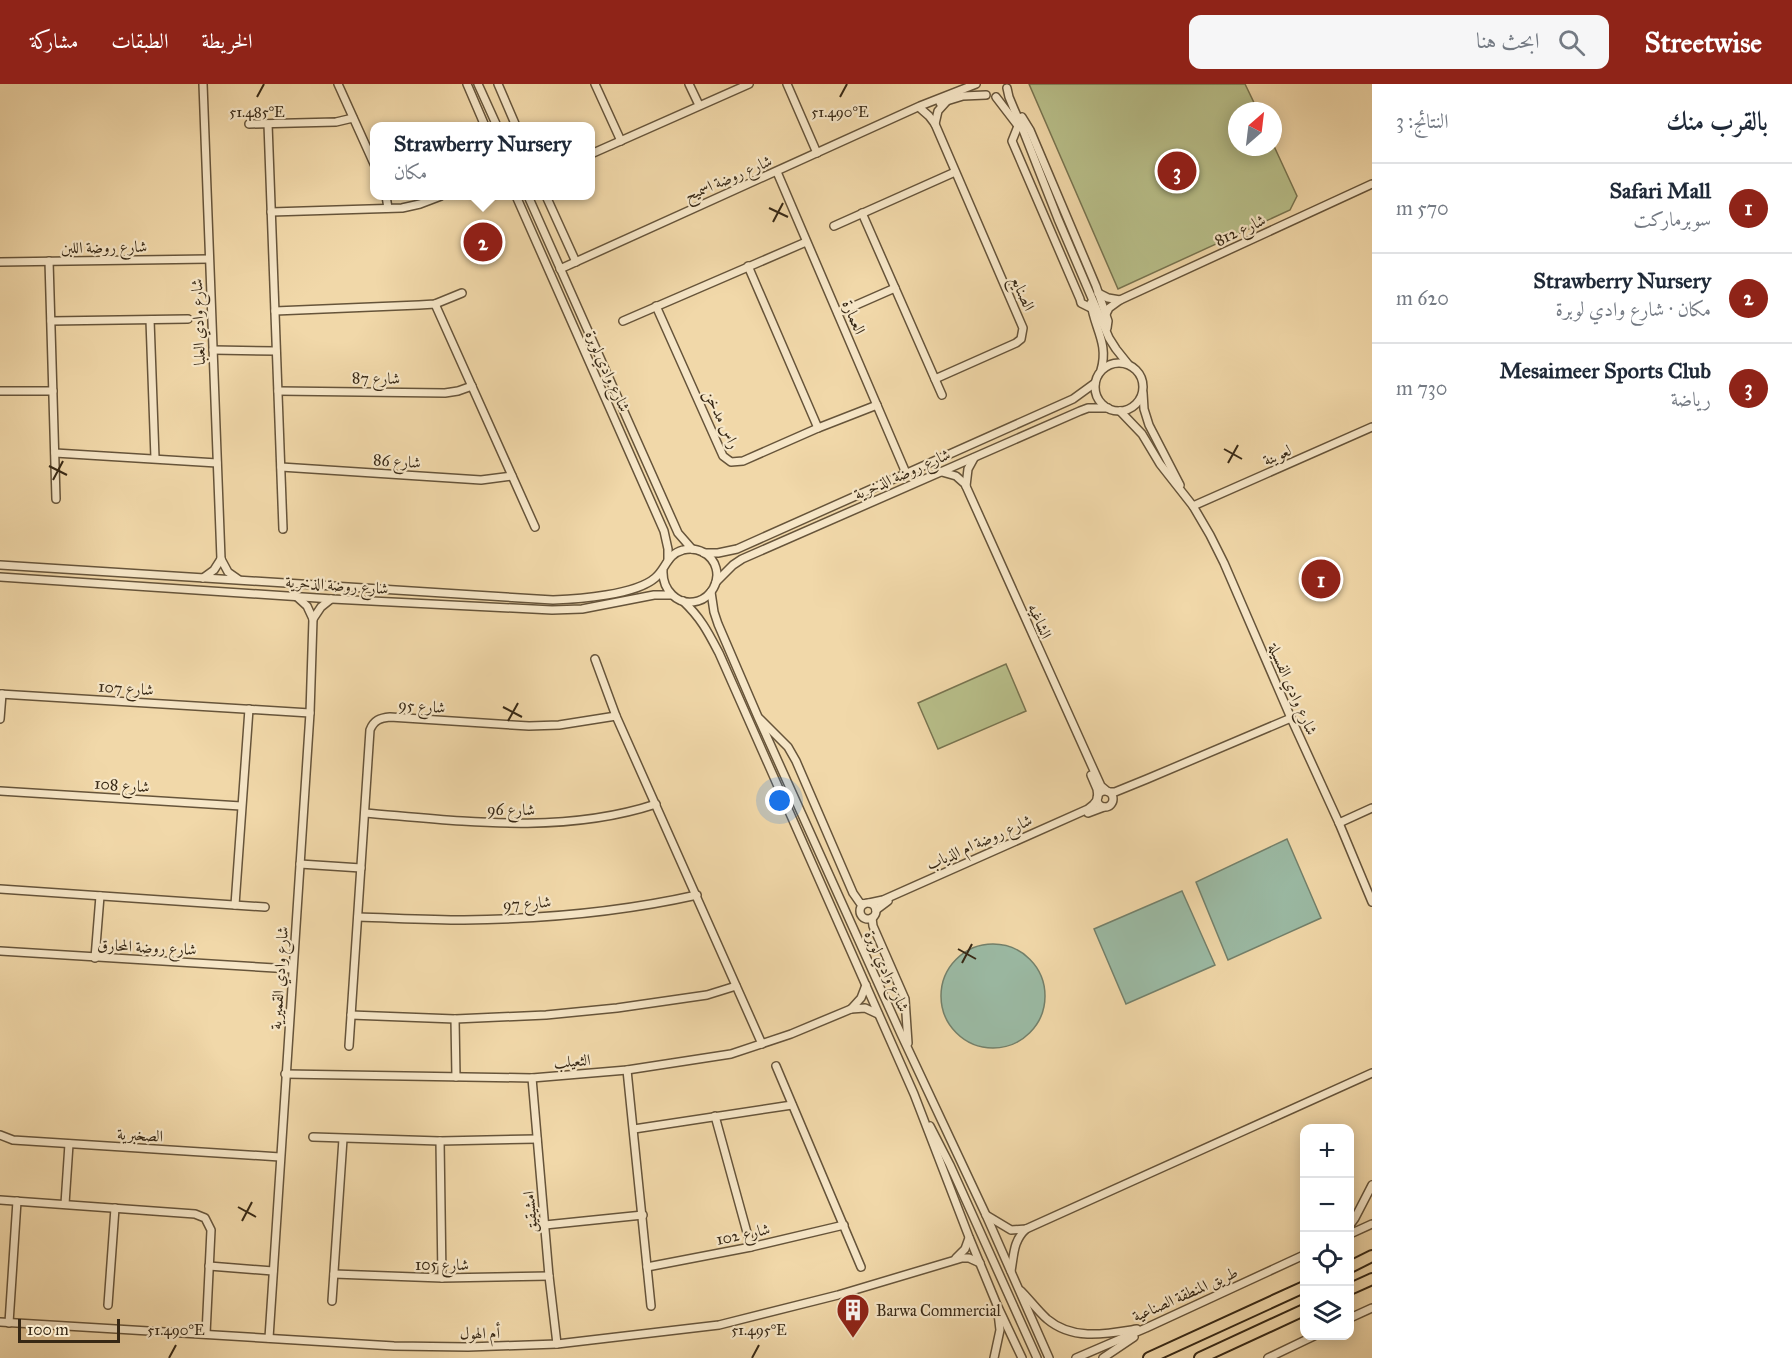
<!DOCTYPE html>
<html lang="ar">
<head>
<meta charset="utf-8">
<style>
  body { margin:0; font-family:"IM FELL Great Primer",Amiri,serif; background:#f6f6f7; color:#1f2937; direction:rtl }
  .controls { position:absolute; right:18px; bottom:18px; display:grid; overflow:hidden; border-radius:12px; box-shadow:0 3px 15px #0003 }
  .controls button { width:54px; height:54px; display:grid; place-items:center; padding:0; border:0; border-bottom:2px solid #e0e1e3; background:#fff; color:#1f2937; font:30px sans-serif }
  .compass { position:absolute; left:1228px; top:18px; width:54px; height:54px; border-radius:50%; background:#fff; box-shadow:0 3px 15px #0003; rotate:28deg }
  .scale { position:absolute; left:18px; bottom:15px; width:102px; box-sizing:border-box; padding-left:6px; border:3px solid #372815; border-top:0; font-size:16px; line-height:21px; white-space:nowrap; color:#372815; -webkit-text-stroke:4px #f6e6c7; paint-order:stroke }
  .you { position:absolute; left:780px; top:717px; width:21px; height:21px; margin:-15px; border:4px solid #fff; border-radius:50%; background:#1a73e8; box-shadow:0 0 0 9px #1a73e833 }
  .badge { display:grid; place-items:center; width:39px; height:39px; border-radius:50%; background:#8f2418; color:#fff; font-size:20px; font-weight:700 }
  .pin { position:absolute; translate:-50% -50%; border:3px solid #fff; box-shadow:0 2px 6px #0006 }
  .popup { position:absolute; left:370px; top:38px; width:225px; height:78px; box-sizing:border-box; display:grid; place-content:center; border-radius:12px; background:#fff; filter:drop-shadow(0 2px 4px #0005); font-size:20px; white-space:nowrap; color:#747a83 }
  .popup b { font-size:22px; color:#1f2937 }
  .popup::after { content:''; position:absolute; left:50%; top:100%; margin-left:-12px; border:12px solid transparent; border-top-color:#fff }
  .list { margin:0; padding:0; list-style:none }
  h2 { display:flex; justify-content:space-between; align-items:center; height:78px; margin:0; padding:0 24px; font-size:26px }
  h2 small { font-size:20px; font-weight:400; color:#747a83 }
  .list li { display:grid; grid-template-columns:39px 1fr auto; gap:18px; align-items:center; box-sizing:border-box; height:90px; padding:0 24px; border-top:2px solid #e0e1e3 }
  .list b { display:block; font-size:22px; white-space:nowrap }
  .list p { margin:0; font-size:20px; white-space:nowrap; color:#747a83 }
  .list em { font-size:20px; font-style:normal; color:#747a83 }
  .icon { flex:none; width:33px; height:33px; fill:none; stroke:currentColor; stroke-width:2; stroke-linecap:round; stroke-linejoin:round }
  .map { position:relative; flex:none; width:1372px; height:1274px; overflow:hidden; direction:ltr }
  header { display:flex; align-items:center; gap:36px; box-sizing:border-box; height:84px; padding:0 30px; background:#8f2418; color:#fff }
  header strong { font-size:28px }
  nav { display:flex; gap:33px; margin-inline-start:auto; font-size:21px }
  .search { width:420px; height:54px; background:#f6f6f7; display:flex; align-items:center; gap:15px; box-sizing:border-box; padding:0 21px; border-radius:12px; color:#747a83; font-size:22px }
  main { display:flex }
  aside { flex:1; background:#fff }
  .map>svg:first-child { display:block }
  .green { fill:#b8bf8a; stroke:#787450; stroke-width:1.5 }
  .water { fill:#9bbaa4; stroke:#73806b; stroke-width:1.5 }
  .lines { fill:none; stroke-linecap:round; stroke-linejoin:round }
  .minor-casing { stroke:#66543a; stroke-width:10 }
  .highway-casing { stroke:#372815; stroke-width:14 }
  .minor { stroke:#f6e6c7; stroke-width:7 }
  .highway { stroke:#f1d8a9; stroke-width:10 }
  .ticks { fill:none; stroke:#372815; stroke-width:2 }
  .labels { text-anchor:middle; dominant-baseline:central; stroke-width:4.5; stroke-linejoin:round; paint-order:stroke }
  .street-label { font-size:16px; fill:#372815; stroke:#f6e6c7 }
  .poi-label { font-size:16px; fill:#372815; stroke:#f6e6c7; text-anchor:start }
  .ticks-label { font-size:15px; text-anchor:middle; fill:#372815; stroke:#f6e6c7; stroke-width:4.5; stroke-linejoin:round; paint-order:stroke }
</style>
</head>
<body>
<header>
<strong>Streetwise</strong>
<div class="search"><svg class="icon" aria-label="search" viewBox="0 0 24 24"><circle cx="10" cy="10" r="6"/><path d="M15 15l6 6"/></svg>ابحث هنا</div>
<nav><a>الخريطة</a><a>الطبقات</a><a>مشاركة</a></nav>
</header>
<main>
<aside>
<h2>بالقرب منك<small>النتائج: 3</small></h2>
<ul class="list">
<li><span class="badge">1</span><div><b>Safari Mall</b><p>سوبرماركت</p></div><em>570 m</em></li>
<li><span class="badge">2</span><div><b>Strawberry Nursery</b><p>مكان · شارع وادي لوبرة</p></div><em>620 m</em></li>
<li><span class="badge">3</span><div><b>Mesaimeer Sports Club</b><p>رياضة</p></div><em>730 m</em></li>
</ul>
</aside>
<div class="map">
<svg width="1372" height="1274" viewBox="0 0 1372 1274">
  <rect width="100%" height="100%" fill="#f1d8a9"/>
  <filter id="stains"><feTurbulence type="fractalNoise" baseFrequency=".00333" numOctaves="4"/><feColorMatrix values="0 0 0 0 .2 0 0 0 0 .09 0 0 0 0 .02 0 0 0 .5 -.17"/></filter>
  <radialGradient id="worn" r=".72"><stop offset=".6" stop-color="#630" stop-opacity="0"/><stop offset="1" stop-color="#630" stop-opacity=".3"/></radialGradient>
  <g class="green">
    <polygon points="1029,0 1245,0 1258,27 1237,27 1237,63 1273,63 1273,60 1297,112 1290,126 1118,205"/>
    <polygon points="1006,580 1026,627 938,665 918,619"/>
  </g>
  <g class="water">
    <polygon points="1287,755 1321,834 1228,876 1196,798"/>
    <polygon points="1182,807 1215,881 1126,920 1094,845"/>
    <circle cx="993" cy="912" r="52"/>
  </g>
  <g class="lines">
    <g class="minor-casing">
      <g id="minor">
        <polyline points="203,0 221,475 228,488 238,495"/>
        <polyline points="338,0 375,82"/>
        <polyline points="467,0 485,42"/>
        <polyline points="478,0 497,42"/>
        <polyline points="498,0 516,42"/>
        <polyline points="595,0 621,57"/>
        <polyline points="689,0 699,21"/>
        <polyline points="787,0 817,69"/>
        <polyline points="1007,4 1009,13 1014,25 1021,41 1058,135 1109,254 1116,265 1128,280"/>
        <polyline points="996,13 1019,43"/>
        <polyline points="940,19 963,12 986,11"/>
        <polyline points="921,25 929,32 935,40 1023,244 1021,255 1016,259 935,295"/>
        <polyline points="1022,33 1030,46 1096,202 1108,237 1107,244"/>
        <polyline points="249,40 336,38 353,34"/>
        <polyline points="268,40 283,445"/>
        <polyline points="935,40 938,27 947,17"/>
        <polyline points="1018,42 1012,57 1080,215 1081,219 1091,224"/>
        <polyline points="591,70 749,0"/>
        <polyline points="777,88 906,389"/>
        <polyline points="386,112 388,124"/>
        <polyline points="516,112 664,447 668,465 668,476"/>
        <polyline points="528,112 674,440 678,449 692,465"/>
        <polyline points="546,112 576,178"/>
        <polyline points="271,128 402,124 420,120 441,112"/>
        <polyline points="862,129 942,311"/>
        <polyline points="834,142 955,88"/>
        <polyline points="49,177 56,415"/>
        <polyline points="0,178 209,175"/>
        <polyline points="748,182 818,344"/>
        <polyline points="560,185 920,22 976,0"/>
        <polyline points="1098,209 1108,214 1120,216"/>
        <path d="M1091 219C1094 244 1109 259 1101 286"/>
        <polyline points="435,220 535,443"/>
        <polyline points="656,222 723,372 731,378 743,377 818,344 877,321"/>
        <polyline points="275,227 419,221 435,220 462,209"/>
        <polyline points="838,229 895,204"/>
        <polyline points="1106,230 1109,224 1120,216 1372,100"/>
        <polyline points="150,236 155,374"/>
        <polyline points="51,237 188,235"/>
        <polyline points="623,237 806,158"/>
        <polyline points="213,266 276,267"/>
        <circle cx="1119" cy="303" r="24"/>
        <polyline points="0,307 53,307"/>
        <polyline points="278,307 445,309 458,307 472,302"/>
        <polyline points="1143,309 1144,325 1149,341 1180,401"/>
        <polyline points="1120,327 1142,350 1160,380 1193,422 1210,451 1224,479 1291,634 1339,739 1372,818"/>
        <polyline points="55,369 217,379"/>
        <polyline points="281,383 481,396 512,392"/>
        <polyline points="942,388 956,392 965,400 1091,680 1101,702 1107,707"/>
        <polyline points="966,402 968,385 974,374"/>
        <polyline points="1193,422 1372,343"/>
        <polyline points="704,469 718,469 737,465 1073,315 1095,299"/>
        <path d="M0 481 553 516C579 515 635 511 655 494 666 485 667 470 683 466 697 462 712 470 716 484 720 498 711 513 698 517 677 523 662 505 663 486"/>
        <polyline points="0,493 332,515 552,526 582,525 654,511 671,511"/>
        <polyline points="203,494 214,486 221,475"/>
        <polyline points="716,498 733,481 742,475 1080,327 1088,324 1108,324"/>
        <polyline points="711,508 714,528 718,540 758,633 901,950 986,1131 1049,1274"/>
        <path d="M683 517C701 534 708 548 719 569L914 1010 969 1153 997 1221 1022 1274"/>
        <polyline points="313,535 321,523 331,515"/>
        <polyline points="595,575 616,632 762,960"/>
        <polyline points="0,610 310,629"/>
        <polyline points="0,635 2,610"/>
        <polyline points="760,635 788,663 796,677 853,809 860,819 864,820"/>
        <polyline points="1091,691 1097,705 1098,713"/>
        <polyline points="0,707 241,722"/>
        <circle cx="1105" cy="715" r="8"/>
        <polyline points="1109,708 1115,708 1147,695 1291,634"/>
        <path d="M365 729C461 737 562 751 656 720"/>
        <polyline points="1088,729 1104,723"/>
        <polyline points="1339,739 1372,724"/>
        <polyline points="300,780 361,784"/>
        <polyline points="0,805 265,823"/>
        <circle cx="868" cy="827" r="8"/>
        <polyline points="869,819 883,816 1088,725 1093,721 1097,716"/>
        <polyline points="235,821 249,625"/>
        <polyline points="876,826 888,817"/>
        <path d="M358 833C393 834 429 836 464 836 542 835 621 828 697 811"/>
        <polyline points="872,834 873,842 905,915 908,959"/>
        <polyline points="0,867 292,885"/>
        <polyline points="95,874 100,812"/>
        <polyline points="851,925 861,914 866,901"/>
        <polyline points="351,931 455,935 546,931 617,924 707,911 736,902"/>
        <polyline points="455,935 456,993"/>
        <path d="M349 962 370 646C374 636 380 634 390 633L529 642 559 641 616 632"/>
        <polyline points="776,982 861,1183"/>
        <polyline points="627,986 651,1222"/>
        <polyline points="285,990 532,994 627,986 731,970 791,950 851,925 865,924 878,930"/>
        <polyline points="532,994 549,1192 557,1260"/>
        <polyline points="715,1032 751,1163"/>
        <polyline points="930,1042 950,1081 1037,1274"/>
        <polyline points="634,1045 792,1021"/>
        <polyline points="0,1051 13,1056 280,1073"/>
        <polyline points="313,1053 440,1057 537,1055"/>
        <polyline points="440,1057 442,1194"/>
        <polyline points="0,1116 195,1130 205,1134 211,1146 206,1250"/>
        <polyline points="65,1120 69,1060"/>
        <polyline points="986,1131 1011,1146 1026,1145 1372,989"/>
        <polyline points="545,1141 643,1131"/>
        <polyline points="1350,1141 1355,1134 1372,1101"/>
        <polyline points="1350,1150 1372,1140"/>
        <polyline points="956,1174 965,1165 969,1154"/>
        <polyline points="209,1182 273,1187"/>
        <polyline points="647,1183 751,1163 844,1141"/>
        <path d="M1011 1187C1014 1171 1013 1157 1026 1145"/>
        <polyline points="334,1190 442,1194 549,1192"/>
        <path d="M1021 1207C1030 1216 1037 1226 1047 1235 1073 1257 1106 1250 1137 1245"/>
        <polyline points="332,1217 343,1055"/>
        <polyline points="108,1221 115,1124"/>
        <polyline points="1350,1234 1372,1224"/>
        <polyline points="0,1238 394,1262 468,1263 557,1260 719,1241 838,1211 962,1174 969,1174 980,1179"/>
        <polyline points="9,1239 17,1117"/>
        <polyline points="269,1254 310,629 313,535 307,522 296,512"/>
        <polyline points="994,1274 1000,1246 998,1229"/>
        <polyline points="1076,1274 1146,1244 1304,1171"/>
        <polyline points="1103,1274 1134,1253"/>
        <polyline points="1268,1274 1314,1252"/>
      </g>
    </g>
    <g class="highway-casing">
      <g id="highway">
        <polyline points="1350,1183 1372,1172"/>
        <polyline points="1350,1205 1372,1195"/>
        <polyline points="1149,1274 1304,1203"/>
        <polyline points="1200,1274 1304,1226"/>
      </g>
    </g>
    <use href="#minor" class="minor"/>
    <use href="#highway" class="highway"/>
  </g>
  <path class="ticks" d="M257 13 264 0M840 13 847 0M769 124 788 133M773 138 783 119M1224 365 1242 375M1228 379 1238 361M49 382 67 391M53 396 63 377M503 623 522 633M508 637 518 619M958 865 976 875M962 879 972 860M238 1123 256 1133M242 1137 252 1118M169 1274 176 1261M752 1274 759 1261"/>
  <defs>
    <g id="building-pin" transform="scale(1.725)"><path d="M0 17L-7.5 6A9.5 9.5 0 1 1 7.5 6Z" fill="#8f2418" stroke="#f6e6c7"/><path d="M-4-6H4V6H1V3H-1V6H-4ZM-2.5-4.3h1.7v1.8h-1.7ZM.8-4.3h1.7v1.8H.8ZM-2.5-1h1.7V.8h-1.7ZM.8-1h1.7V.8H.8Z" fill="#fff"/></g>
  </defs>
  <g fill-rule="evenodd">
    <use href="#building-pin" x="853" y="1226"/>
  </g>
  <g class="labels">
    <g class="street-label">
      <text transform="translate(728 94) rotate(-23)">شارع روضة اسميح</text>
      <text transform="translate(1240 146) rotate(-25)">شارع 812</text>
      <text transform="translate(104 163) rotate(-1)">شارع روضة اللبن</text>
      <text transform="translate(1023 209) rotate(66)">الصنايع</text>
      <text transform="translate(854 233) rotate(67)">العمارة</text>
      <text transform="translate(198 238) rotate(-92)">شارع وادي العلبا</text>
      <text transform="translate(608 287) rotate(66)">شارع وادي لوبرة</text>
      <text transform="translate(376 294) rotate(1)">شارع 87</text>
      <text transform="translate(722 335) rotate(65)">راس مدخن</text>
      <text transform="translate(1277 371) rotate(-24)">لعوينة</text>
      <text transform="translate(397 377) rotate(4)">شارع 86</text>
      <text transform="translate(902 390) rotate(-24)">شارع روضة الذخرية</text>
      <text transform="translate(337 501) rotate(4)">شارع روضة الذخرية</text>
      <text transform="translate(1040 537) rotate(66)">الشاغيه</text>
      <text transform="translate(126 604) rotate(4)">شارع 107</text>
      <text transform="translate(1293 605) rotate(66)">شارع وادي الفسيلة</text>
      <text transform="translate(422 622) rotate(4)">شارع 95</text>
      <text transform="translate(122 701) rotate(4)">شارع 108</text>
      <text x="511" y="725">شارع 96</text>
      <text transform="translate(979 758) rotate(-24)">شارع روضة ام الذياب</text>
      <text transform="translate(527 819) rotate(-4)">شارع 97</text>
      <text transform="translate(147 863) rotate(3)">شارع روضة المحارق</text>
      <text transform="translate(887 887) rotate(66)">شارع وادي لوبرة</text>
      <text transform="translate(279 894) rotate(-86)">شارع وادي القميرية</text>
      <text transform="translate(572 977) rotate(-5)">الثعيلب</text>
      <text transform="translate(140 1051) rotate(3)">الصخبرية</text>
      <text transform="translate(530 1128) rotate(-95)">امشيقيق</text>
      <text transform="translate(743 1150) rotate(-12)">شارع 102</text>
      <text x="442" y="1180">شارع 105</text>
      <text transform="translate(1185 1210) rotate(-24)">طريق المنطقة الصناعية</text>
      <text transform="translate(480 1249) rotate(-1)">أم الهول</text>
    </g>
    <g class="poi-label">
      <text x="876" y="1226">Barwa Commercial</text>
    </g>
  </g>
  <g class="ticks-label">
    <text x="257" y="33">51.485°E</text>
    <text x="840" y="33">51.490°E</text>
    <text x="176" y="1251">51.490°E</text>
    <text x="759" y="1251">51.495°E</text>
  </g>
  <rect width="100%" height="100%" filter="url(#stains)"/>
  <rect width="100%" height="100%" fill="url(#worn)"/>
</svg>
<div class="controls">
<button>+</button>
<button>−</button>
<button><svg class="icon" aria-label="locate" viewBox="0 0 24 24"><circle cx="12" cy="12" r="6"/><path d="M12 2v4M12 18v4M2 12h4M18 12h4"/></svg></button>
<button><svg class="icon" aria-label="layers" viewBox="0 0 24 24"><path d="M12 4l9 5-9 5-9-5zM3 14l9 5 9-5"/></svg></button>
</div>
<svg class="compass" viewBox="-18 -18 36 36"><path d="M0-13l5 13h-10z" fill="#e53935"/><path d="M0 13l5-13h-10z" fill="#747a83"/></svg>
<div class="scale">100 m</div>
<div class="you"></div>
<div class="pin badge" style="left:1321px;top:495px">1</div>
<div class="pin badge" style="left:483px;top:158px">2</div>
<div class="popup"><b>Strawberry Nursery</b>مكان</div>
<div class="pin badge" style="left:1177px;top:87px">3</div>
</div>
</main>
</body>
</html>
